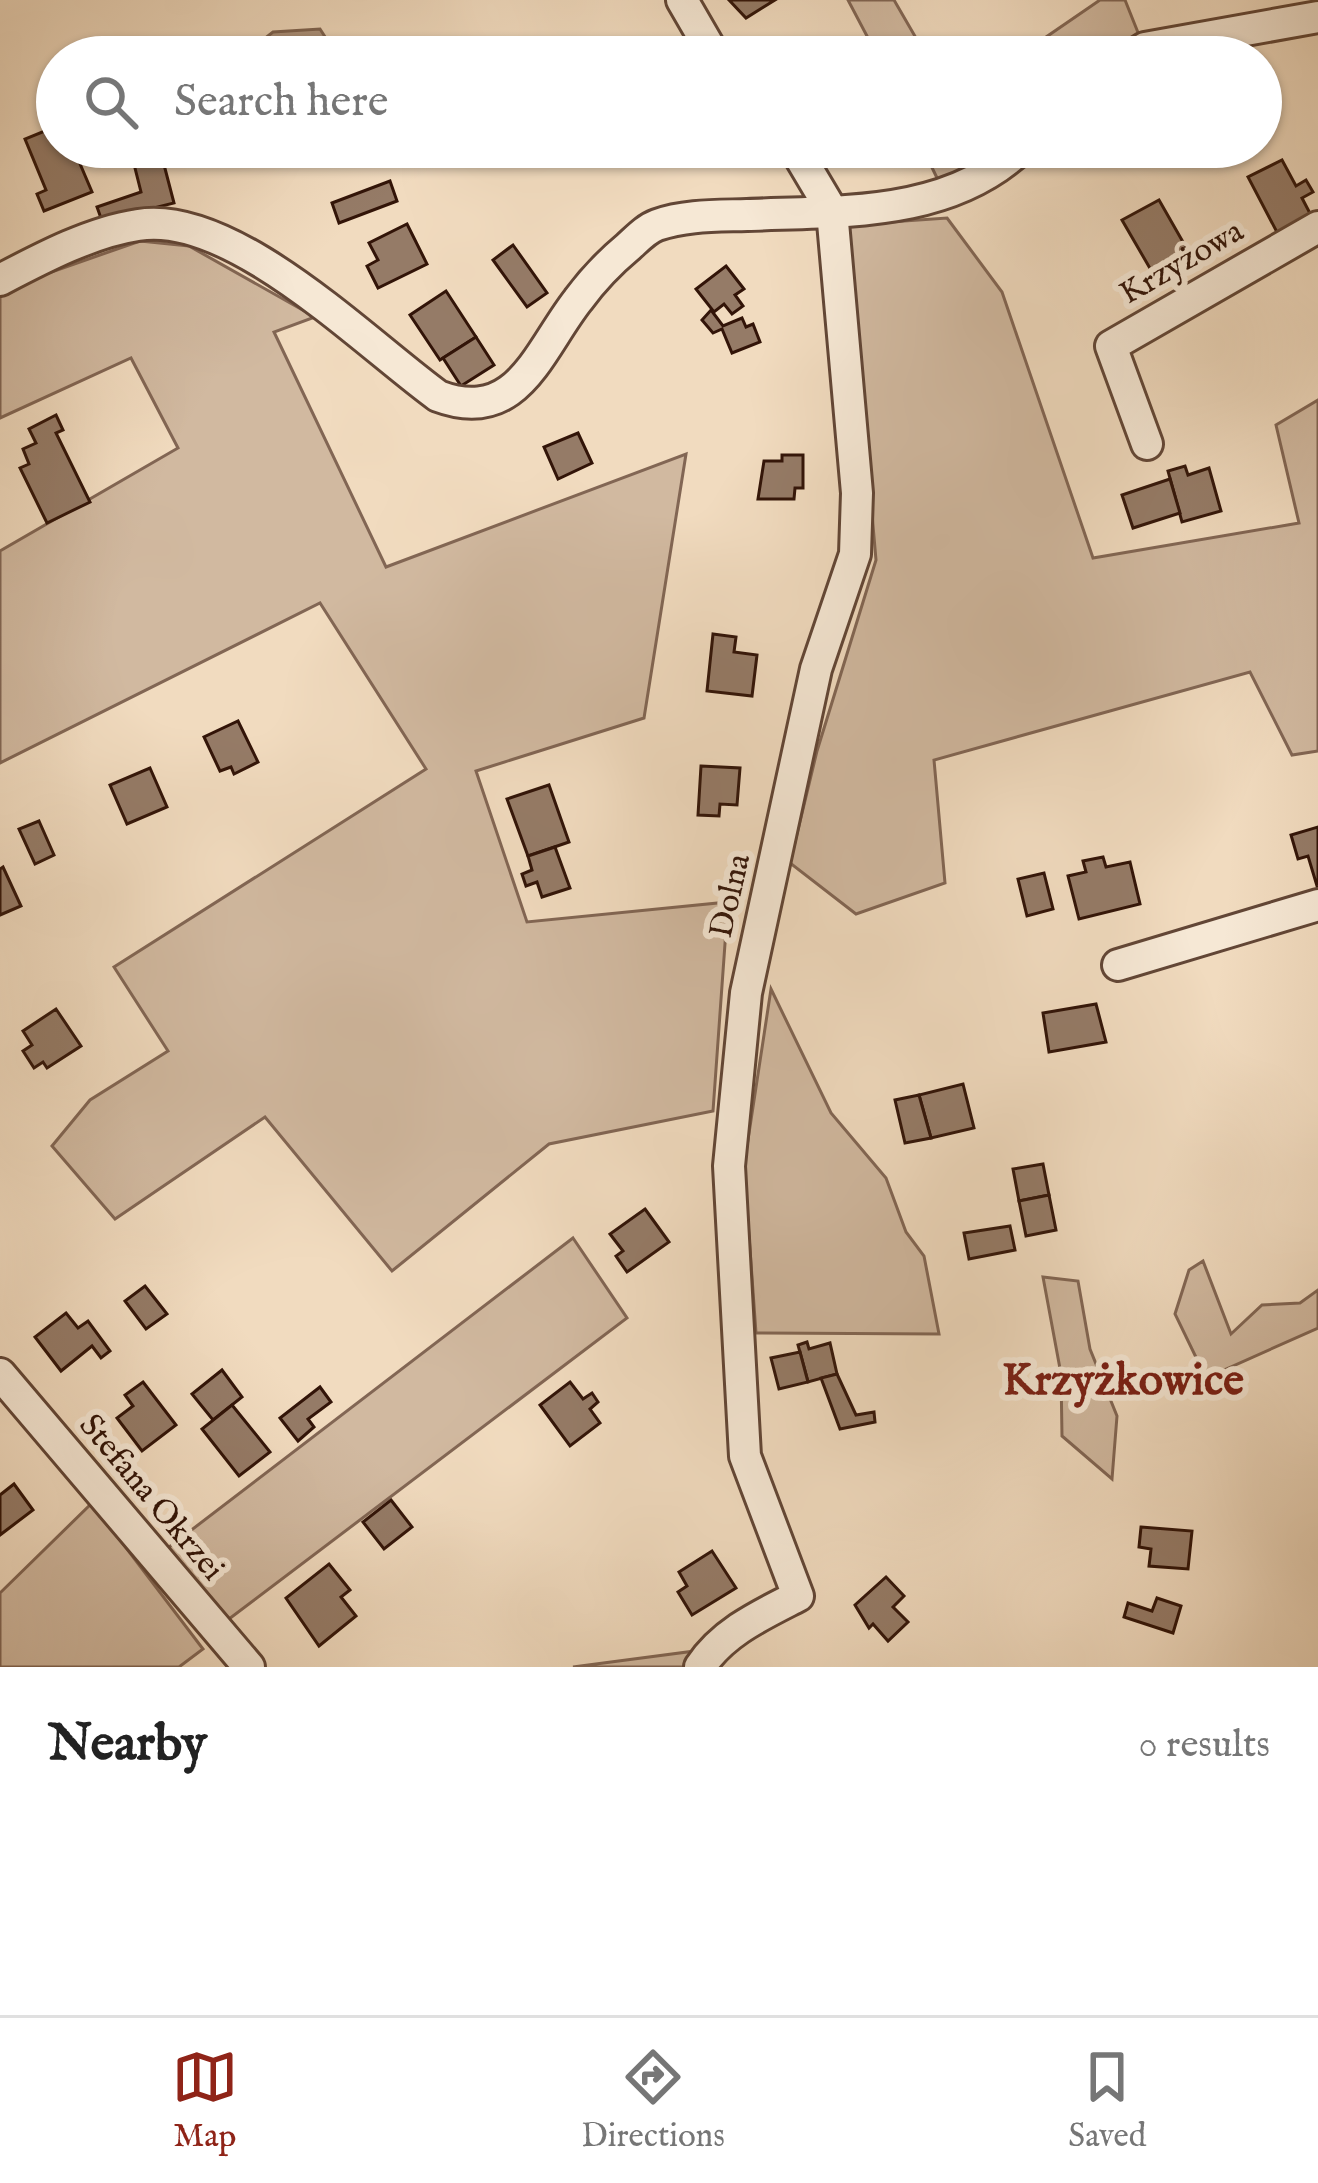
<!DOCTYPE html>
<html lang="en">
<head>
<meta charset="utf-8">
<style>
  body { margin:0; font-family:"IM FELL English",serif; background:#f6f6f6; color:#222 }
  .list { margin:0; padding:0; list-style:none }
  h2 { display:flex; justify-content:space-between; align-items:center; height:156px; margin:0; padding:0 48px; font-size:51px }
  h2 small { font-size:39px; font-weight:400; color:#767676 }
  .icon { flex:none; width:66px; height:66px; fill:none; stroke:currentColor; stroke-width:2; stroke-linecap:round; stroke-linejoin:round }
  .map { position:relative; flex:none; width:1318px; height:1667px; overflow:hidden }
  .search { position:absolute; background:#fff; box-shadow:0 3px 9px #0004; left:36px; right:36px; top:36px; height:132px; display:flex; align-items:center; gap:30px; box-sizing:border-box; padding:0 42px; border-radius:66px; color:#767676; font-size:45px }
  .sheet { height:348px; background:#fff }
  nav { display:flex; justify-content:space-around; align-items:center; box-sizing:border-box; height:168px; border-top:3px solid #e0e0e0; background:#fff; font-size:33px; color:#767676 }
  nav a { display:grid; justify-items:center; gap:6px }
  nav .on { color:#8f2418 }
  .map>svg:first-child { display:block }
  .green { fill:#d1b9a0; stroke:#826654; stroke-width:3 }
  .water { fill:#b09781; stroke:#7e6351; stroke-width:3 }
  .building { fill:#957b67; stroke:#321408; stroke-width:3 }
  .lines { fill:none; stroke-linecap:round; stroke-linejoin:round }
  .street-casing { stroke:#624636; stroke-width:36 }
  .street { stroke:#f6e8d5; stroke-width:30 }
  .labels { text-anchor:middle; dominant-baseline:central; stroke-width:12; stroke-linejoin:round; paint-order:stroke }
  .street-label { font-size:33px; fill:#321408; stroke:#f6e8d5 }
  .district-label { font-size:45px; font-weight:bold; fill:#7a1f14; stroke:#f6e8d5 }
</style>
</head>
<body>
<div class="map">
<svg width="1318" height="1667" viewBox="0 0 1318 1667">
  <rect width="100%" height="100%" fill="#f1dbbf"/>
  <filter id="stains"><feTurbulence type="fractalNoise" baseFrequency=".00167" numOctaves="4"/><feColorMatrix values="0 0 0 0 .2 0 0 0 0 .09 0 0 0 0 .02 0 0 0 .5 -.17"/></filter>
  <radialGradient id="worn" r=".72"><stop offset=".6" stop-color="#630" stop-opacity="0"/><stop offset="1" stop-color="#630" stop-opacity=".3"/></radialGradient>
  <g class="green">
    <polygon points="848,0 894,0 927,57 878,57"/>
    <polygon points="1100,0 1125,0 1139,35 1101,57 1017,57"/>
    <polygon points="922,147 1001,147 983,164 939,182"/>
    <polygon points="947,218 1002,292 1093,558 1299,523 1276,425 1318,400 1318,751 1292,755 1250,672 934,760 945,883 856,914 790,863 817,751 876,560 847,225"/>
    <polygon points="140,241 189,246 315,317 274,332 386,567 686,454 644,718 476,771 527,922 728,902 713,1111 549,1144 392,1271 265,1117 115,1219 52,1146 90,1100 168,1051 114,967 426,769 320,603 0,763 0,551 178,448 131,358 0,418 0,296 40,276"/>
    <polygon points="771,989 831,1113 886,1178 906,1232 924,1256 939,1334 756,1333 744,1166"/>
    <polygon points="573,1238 627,1318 229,1619 164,1551"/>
    <polygon points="1203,1261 1231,1334 1262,1305 1300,1303 1318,1290 1318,1328 1206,1378 1175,1314 1189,1270"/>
    <polygon points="1043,1277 1078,1281 1090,1349 1117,1416 1112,1479 1062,1436 1061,1374"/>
    <polygon points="92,1503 203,1649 179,1667 0,1667 0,1593"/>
    <polygon points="695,1651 685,1667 573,1667"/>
  </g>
  <polygon class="water" points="320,29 338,57 241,57 273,32"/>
  <g class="building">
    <polygon points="729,0 775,0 746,18"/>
    <polygon points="57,126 57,147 86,147 75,152 92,192 44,211 37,194 46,190 25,139"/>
    <polygon points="162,157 174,203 102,221 97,207 141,192 134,164"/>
    <polygon points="1282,160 1296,186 1306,180 1313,192 1302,198 1313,219 1279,236 1248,177"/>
    <polygon points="390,181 397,201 339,223 332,203"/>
    <polygon points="1159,200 1191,256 1155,277 1122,220"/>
    <polygon points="407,224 427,264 378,288 367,266 378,260 369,243"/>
    <polygon points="513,245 547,293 527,307 493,260"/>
    <polygon points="726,266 744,289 735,295 743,306 732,314 724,304 714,312 696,289"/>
    <polygon points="446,291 476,337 440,360 410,315"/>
    <polygon points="711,310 723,326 742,318 746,327 753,324 760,342 732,353 722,329 713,333 702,320"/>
    <polygon points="476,337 494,365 461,386 443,358"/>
    <polygon points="56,415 63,430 56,433 90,502 47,523 20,468 29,464 23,449 36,443 29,429"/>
    <polygon points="578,433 592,463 558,479 544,447"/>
    <polygon points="782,455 803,455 803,488 795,488 794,499 758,499 764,461 782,461"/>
    <polygon points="1185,466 1188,475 1209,468 1221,511 1182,522 1168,471"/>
    <polygon points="1170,479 1180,513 1133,528 1122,495"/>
    <polygon points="713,634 736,637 734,652 757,655 752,696 707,691"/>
    <polygon points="238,721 258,762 234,774 231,767 220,771 204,737"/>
    <polygon points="701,766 740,768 737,805 720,804 719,816 698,815"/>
    <polygon points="150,768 167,807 127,824 110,785"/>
    <polygon points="549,785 569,842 528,856 507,799"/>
    <polygon points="39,821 54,855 35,864 19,829"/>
    <polygon points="1318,827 1318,885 1317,886 1308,856 1298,859 1291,835"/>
    <polygon points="555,847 570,888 542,897 537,882 526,886 522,874 532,870 528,856"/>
    <polygon points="1103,857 1106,867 1130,862 1140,904 1079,919 1068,876 1086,872 1083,861"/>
    <polygon points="3,867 21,906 0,915 0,869"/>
    <polygon points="1044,873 1053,909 1027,916 1018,879"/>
    <polygon points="1096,1004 1106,1042 1049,1052 1043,1013"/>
    <polygon points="56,1009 81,1046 47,1068 43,1062 34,1068 23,1051 32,1045 23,1031"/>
    <polygon points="963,1084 974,1128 931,1138 919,1095"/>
    <polygon points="919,1095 931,1138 905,1143 895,1100"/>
    <polygon points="1043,1164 1049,1195 1019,1201 1013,1169"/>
    <polygon points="1049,1195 1056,1230 1026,1236 1019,1201"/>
    <polygon points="645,1209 669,1242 627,1272 616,1256 623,1251 610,1234"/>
    <polygon points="1010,1226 1015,1250 969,1259 964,1233"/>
    <polygon points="145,1286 167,1314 146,1329 125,1301"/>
    <polygon points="66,1313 78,1328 88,1321 110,1351 101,1358 92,1346 61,1371 35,1337"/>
    <polygon points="807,1342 809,1349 830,1343 837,1374 808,1382 798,1345"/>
    <polygon points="800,1352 808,1382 779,1389 771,1358"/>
    <polygon points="222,1370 242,1397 213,1420 192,1394"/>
    <polygon points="837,1374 856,1415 874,1412 875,1422 840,1429 821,1378"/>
    <polygon points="143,1382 176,1425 142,1451 117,1418 133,1406 125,1395"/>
    <polygon points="570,1382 583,1399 592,1393 598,1402 590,1409 600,1423 570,1446 540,1405"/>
    <polygon points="320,1387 331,1402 308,1419 314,1427 298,1441 280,1418"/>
    <polygon points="232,1405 270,1452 239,1476 202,1429"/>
    <polygon points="14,1484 33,1510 0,1535 0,1495"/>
    <polygon points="391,1500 412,1527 384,1549 363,1522"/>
    <polygon points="1141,1527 1192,1531 1188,1569 1149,1566 1151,1549 1139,1547"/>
    <polygon points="712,1551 736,1588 692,1615 678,1592 687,1586 679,1572"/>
    <polygon points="329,1564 350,1590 341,1597 356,1616 319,1646 286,1598"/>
    <polygon points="886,1577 904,1596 893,1607 908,1622 888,1641 873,1624 869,1628 855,1605"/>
    <polygon points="1157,1598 1181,1606 1173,1633 1124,1617 1128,1603 1152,1611"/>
  </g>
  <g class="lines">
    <g class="street-casing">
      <g id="street">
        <polyline points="682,0 715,57"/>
        <polyline points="1131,57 1145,48 1318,17"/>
        <path d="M0 280C42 258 91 232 138 225 232 209 365 343 438 396 518 426 538 351 578 300 592 281 610 262 628 247 637 239 646 229 657 225 685 215 717 216 747 215 842 211 950 217 1022 147"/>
        <polyline points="1147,444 1111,346 1318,227"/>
        <polyline points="1118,965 1318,905"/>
        <polyline points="0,1374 249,1667"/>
        <path d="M700 1667C723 1632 761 1615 798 1596L745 1456 729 1166 746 993 816 669 855 554 857 493 832 211 794 147"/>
      </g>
    </g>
    <use href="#street" class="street"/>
  </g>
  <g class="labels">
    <g class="street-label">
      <text transform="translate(1182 263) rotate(-30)">Krzyżowa</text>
      <text transform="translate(731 896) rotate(-77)">Dolna</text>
      <text transform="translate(151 1498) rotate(50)">Stefana Okrzei</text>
    </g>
    <g class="district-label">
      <text x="1123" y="1381">Krzyżkowice</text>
    </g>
  </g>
  <rect width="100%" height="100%" filter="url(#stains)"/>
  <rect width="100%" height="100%" fill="url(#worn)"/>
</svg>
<div class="search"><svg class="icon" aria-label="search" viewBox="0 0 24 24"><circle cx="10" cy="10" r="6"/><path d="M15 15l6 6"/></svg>Search here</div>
</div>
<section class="sheet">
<h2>Nearby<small>0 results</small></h2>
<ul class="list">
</ul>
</section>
<nav>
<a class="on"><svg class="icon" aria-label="map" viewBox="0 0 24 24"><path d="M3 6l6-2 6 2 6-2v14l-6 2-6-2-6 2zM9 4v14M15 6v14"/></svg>Map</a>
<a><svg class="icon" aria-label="directions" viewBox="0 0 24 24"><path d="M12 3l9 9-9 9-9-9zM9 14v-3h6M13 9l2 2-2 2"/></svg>Directions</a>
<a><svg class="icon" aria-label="saved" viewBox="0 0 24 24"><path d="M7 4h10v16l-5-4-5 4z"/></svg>Saved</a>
</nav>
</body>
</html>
